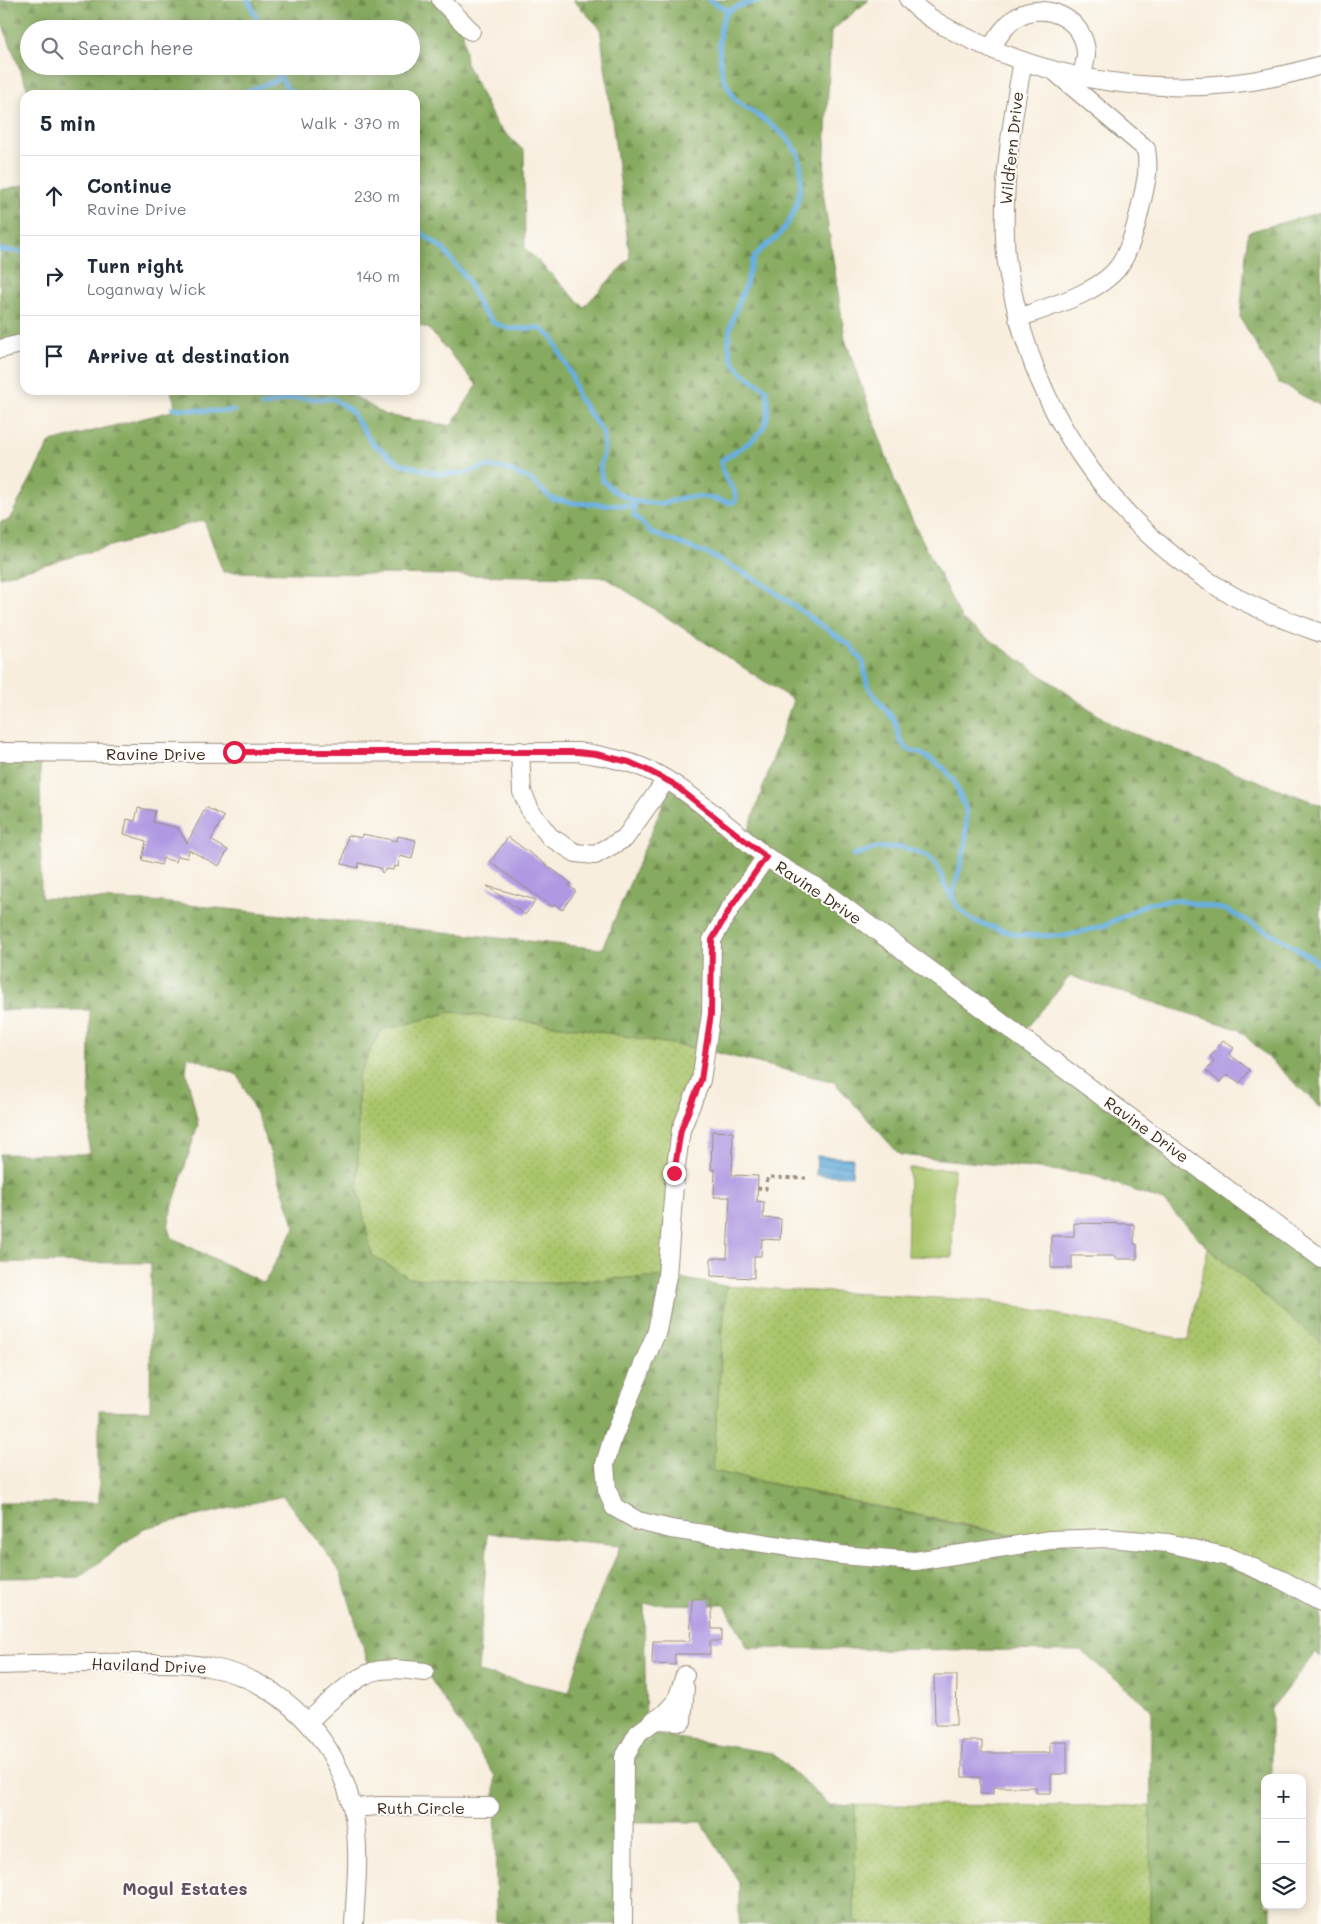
<!DOCTYPE html>
<html lang="en">
<head>
<meta charset="utf-8">
<style>
  body { margin:0; font-family:Mali,sans-serif; background:#f2f2f3; color:#1f2937 }
  .controls { position:absolute; right:15px; bottom:15px; display:grid; overflow:hidden; border-radius:10px; box-shadow:0 2px 12px #0003 }
  .controls button { width:45px; height:45px; display:grid; place-items:center; padding:0; border:0; border-bottom:1px solid #e0e1e3; background:#fff; color:#1f2937; font:25px sans-serif }
  .stop { position:absolute; width:15px; height:15px; margin:-11px; border:4px solid #e11d48; border-radius:50%; background:#fff }
  .stop.end { background:#e11d48; border-color:#fff; box-shadow:0 1px 5px #0008 }
  .list { margin:0; padding:0; list-style:none }
  h2 { display:flex; justify-content:space-between; align-items:center; height:65px; margin:0; padding:0 20px; font-size:21px }
  h2 small { font-size:16px; font-weight:400; color:#747a83 }
  .list li { display:grid; grid-template-columns:32px 1fr auto; gap:15px; align-items:center; box-sizing:border-box; height:80px; padding:0 20px; border-top:1px solid #e0e1e3 }
  .list b { display:block; font-size:19px; white-space:nowrap }
  .list p { margin:0; font-size:16px; white-space:nowrap; color:#747a83 }
  .list em { font-size:16px; font-style:normal; color:#747a83 }
  .icon { flex:none; width:28px; height:28px; fill:none; stroke:currentColor; stroke-width:2; stroke-linecap:round; stroke-linejoin:round }
  .map { position:relative; flex:none; width:1321px; height:1924px; overflow:hidden }
  .search { position:absolute; background:#fff; box-shadow:0 2px 12px #0003; left:20px; top:20px; width:400px; height:55px; display:flex; align-items:center; gap:12px; box-sizing:border-box; padding:0 18px; border-radius:28px; color:#747a83; font-size:19px }
  .panel { position:absolute; background:#fff; box-shadow:0 2px 12px #0003; left:20px; top:90px; width:400px; height:305px; border-radius:15px }
  .map>svg:first-child { display:block }
  .grass { fill:url(#grass-dots); stroke:#727844 }
  .forest { fill:url(#forest-firs); stroke:#606a3e; fill-rule:evenodd }
  .pitch { fill:#a9c56b; stroke:#727844 }
  .water { fill:url(#water-rules); stroke:#516c7e }
  .lines { fill:none; stroke-linecap:round; stroke-linejoin:round }
  .stream { stroke:#67afde; stroke-width:5 }
  .building { fill:#af99e2 }
  .minor-casing { stroke:#9a8c7e; stroke-width:20 }
  .path { stroke:#9a8c7e; stroke-width:3; stroke-dasharray:4 4; stroke-linecap:butt }
  .minor { stroke:#fff; stroke-width:18 }
  .route { stroke:#e11d48; stroke-width:6 }
  .labels { text-anchor:middle; dominant-baseline:central; stroke-width:4; stroke-linejoin:round; paint-order:stroke }
  .street-label { font-size:16px; fill:#3b2a1e; stroke:#fdfcf7 }
  .neighbourhood-label { font-size:18px; font-weight:bold; fill:#645163; stroke:#fdfcf7 }
</style>
</head>
<body>
<div class="map">
<svg width="1321" height="1924" viewBox="0 0 1321 1924">
  <defs>
    <pattern id="grass-dots" width="8" height="8" patternUnits="userSpaceOnUse" patternTransform="scale(1.25)"><rect width="8" height="8" fill="#a9c56b"/><path d="M2 2h.1M6 6h.1" fill="none" stroke="#92a95c" stroke-width="1.8" stroke-linecap="round"/></pattern>
    <pattern id="forest-firs" width="22" height="20" patternUnits="userSpaceOnUse" patternTransform="scale(1.25)"><rect width="22" height="20" fill="#86aa5f"/><path d="M5 1l3.5 6h-7zM16 11l3.5 6h-7z" fill="#6f8b4e"/></pattern>
    <pattern id="water-rules" width="6" height="5" patternUnits="userSpaceOnUse" patternTransform="scale(1.25)"><rect width="6" height="5" fill="#67afde"/><path d="M0 2.5h6" fill="none" stroke="#568fb3"/></pattern>
  </defs>
  <rect width="100%" height="100%" fill="#fdfcf7"/>
  <filter id="ink" filterUnits="userSpaceOnUse"><feTurbulence type="fractalNoise" baseFrequency=".02" numOctaves="2"/><feDisplacementMap in="SourceGraphic" scale="10" xChannelSelector="R" yChannelSelector="G"/><feConvolveMatrix kernelMatrix="1 2 1 2 8 2 1 2 1" color-interpolation-filters="sRGB"/></filter>
  <filter id="wash" filterUnits="userSpaceOnUse"><feTurbulence type="fractalNoise" baseFrequency=".0096" numOctaves="4" result="noise"/><feDisplacementMap in="SourceGraphic" scale="20" xChannelSelector="R" yChannelSelector="G"/><feGaussianBlur stdDeviation="1.12" result="paint"/><feColorMatrix in="noise" values="0 0 0 0 0 0 0 0 0 0 0 0 0 0 0 0 0 1.4 0 .05"/><feComposite in="paint" operator="in"/></filter>
  <g filter="url(#wash)">
    <rect width="100%" height="100%" fill="#f8eede"/>
    <g class="grass">
      <polygon points="451,1012 578,1028 706,1050 681,1130 667,1276 540,1283 409,1278 372,1256 358,1190 358,1076 380,1031"/>
      <polygon points="1208,1248 1321,1343 1321,1601 713,1471 726,1286 990,1301 1188,1340"/>
      <polygon points="855,1805 1151,1806 1150,1924 861,1924 854,1919"/>
    </g>
    <g class="forest">
      <path d="M0 0H441L462 21 466 63 496 124 524 151 525 248 584 307 630 258 600 28 573 0H869L831 31 823 192 845 339 899 493 962 620 1114 726 1321 805V1108L1238 1029 1070 976 1020 1036 1321 1258V1343L1208 1248 1163 1201 1089 1174 900 1155 834 1082 706 1050 578 1028 451 1012 380 1031 358 1076V1190L372 1255 409 1278 540 1283 667 1276 726 1286 713 1471 1039 1542 1168 1543 1321 1601V1658L1315 1653 1271 1709V1778H1265V1905H1271V1920L1264 1924H1150L1151 1709 1081 1651 748 1648 725 1605 644 1604 646 1733 772 1753 830 1805H855L854 1919 861 1924H739V1882L701 1822H624L623 1924H510L496 1921 495 1776 426 1672H371L340 1571 283 1496 144 1528 80 1577 0 1578V1503H99V1410L150 1411 151 1263 0 1262V1154H89L90 1010H0V752H40L41 898 152 901 602 949 672 783 745 840 793 700 605 577 223 572 204 520 0 577V522L9 520 50 442 176 410 171 390H345L385 415 451 426 477 385 428 328 415 325V95H30L0 18ZM29 29H411V66H29ZM188 1056 238 1075 260 1122 295 1227 264 1283 188 1246 171 1237 168 1228 171 1211 198 1124 186 1071ZM488 1533 621 1545 596 1603 569 1692 478 1672Z"/>
      <polygon points="25,185 25,343 0,349 0,190"/>
      <polygon points="1321,212 1321,406 1278,382 1240,317 1248,232"/>
    </g>
    <polygon class="pitch" points="909,1168 954,1169 952,1257 907,1256"/>
    <polygon class="water" points="817,1156 853,1158 852,1176 816,1175"/>
    <g class="lines">
      <g class="stream">
        <polyline points="248,0 262,29"/>
        <polyline points="709,0 729,11"/>
        <polyline points="274,66 287,88 296,95"/>
        <polyline points="239,95 281,78"/>
        <polyline points="415,228 443,249 467,279 481,309 494,323 511,329 540,328 552,337 572,377 578,397 603,433 604,450 600,466 602,480 614,491 634,501 634,515 652,533 708,554 759,581 851,646 863,662 867,684 873,694 895,721 901,742 907,749 922,754 944,768 955,783 966,810 966,843 952,898"/>
        <polyline points="0,250 25,252"/>
        <polyline points="262,406 293,398 334,399 351,411 372,443 399,463 439,474 466,473 484,467 504,468 531,480 552,499 574,503 633,506"/>
        <polyline points="173,408 208,411 234,411"/>
        <path d="M634 501 661 504 686 497H705L732 503 736 500C736 484 719 479 722 460 753 440 776 431 766 389 757 383 747 378 741 371 716 347 735 313 745 287 749 275 750 260 759 252 764 246 771 243 777 237 795 219 802 193 801 168 800 142 772 125 753 112 747 108 739 104 735 99 731 93 727 85 724 79 719 64 715 19 730 10 742 3 757 1 770 0"/>
        <polyline points="854,855 876,848 903,847 926,855 937,865 945,886 958,907 973,921 1018,935 1065,936 1104,926 1149,903 1176,900 1226,910 1278,937 1315,960 1321,967"/>
      </g>
    </g>
    <g id="blocks">
      <g class="building">
        <polygon points="206,807 224,817 211,840 228,850 219,866 189,850 187,858 178,856 176,862 163,858 161,865 142,860 146,841 124,834 127,819 135,821 138,808 155,811 153,822 178,828 187,843"/>
        <polygon points="362,834 397,841 398,836 416,840 412,859 400,856 398,867 394,866 393,870 387,869 382,873 380,868 359,863 358,868 342,864 348,835 361,838"/>
        <polygon points="508,837 571,883 569,886 576,891 562,910 555,904 553,907 544,901 490,862"/>
        <polygon points="487,886 536,900 525,915"/>
        <polygon points="1223,1040 1234,1048 1229,1054 1250,1070 1240,1083 1229,1075 1228,1077 1226,1075 1220,1082 1206,1071 1214,1061 1210,1057"/>
        <polygon points="712,1131 733,1132 732,1175 758,1176 757,1201 764,1202 763,1218 781,1219 780,1240 762,1239 761,1256 754,1256 754,1278 711,1276 711,1258 727,1258 730,1197 714,1197 715,1170 711,1169"/>
        <polygon points="1074,1223 1134,1224 1134,1244 1137,1244 1137,1259 1115,1259 1115,1256 1072,1256 1072,1268 1051,1268 1051,1236 1074,1236"/>
        <polygon points="692,1599 710,1599 712,1629 722,1629 722,1641 710,1641 710,1654 675,1654 675,1665 652,1664 653,1641 690,1641"/>
        <polygon points="934,1675 957,1675 956,1725 935,1725"/>
        <polygon points="962,1741 982,1741 982,1753 1050,1753 1050,1742 1067,1742 1067,1774 1051,1774 1051,1793 1036,1793 1036,1787 993,1787 993,1794 980,1794 980,1777 962,1777"/>
      </g>
    </g>
  </g>
  <g filter="url(#ink)">
    <use href="#blocks" fill-opacity="0" stroke="#9a8c7e" stroke-width="1"/>
    <g class="lines">
      <g class="minor-casing">
        <g id="minor">
          <polyline points="441,0 471,31"/>
          <path d="M909 0C927 19 952 31 976 42 1082 92 1209 100 1321 65"/>
          <path d="M990 49C998 37 1005 25 1017 17 1044 0 1086 19 1086 54 1086 61 1083 69 1082 76"/>
          <path d="M1023 61C1012 119 1003 177 1005 237 1005 262 1011 287 1017 311 1045 427 1119 527 1221 589 1253 608 1287 621 1321 633"/>
          <path d="M1018 318C1048 307 1104 292 1121 263 1131 247 1136 227 1140 209 1145 186 1150 172 1146 149L1054 71"/>
          <polyline points="0,349 25,343"/>
          <polyline points="520,751 522,792 531,812 550,837 576,853 595,855 625,838 666,780"/>
          <path d="M0 752 121 753 577 752C600 755 622 759 644 768 685 785 728 828 764 855 781 868 801 878 820 889L1321 1258"/>
          <polyline points="766,857 731,907 712,940 711,1014 701,1080 681,1130 675,1173 667,1276 657,1331 613,1437 605,1464 607,1489 614,1507 638,1521 671,1529 841,1555 915,1561 1050,1540 1108,1538 1168,1543 1228,1557 1282,1580 1321,1601"/>
          <path d="M0 1665C46 1664 91 1662 137 1663 161 1663 185 1662 208 1667 280 1679 336 1738 352 1807 361 1845 356 1886 354 1924"/>
          <polyline points="654,1720 682,1721 685,1688"/>
          <path d="M308 1722C324 1707 351 1679 372 1672 389 1667 408 1670 425 1672"/>
          <polyline points="353,1808 378,1806 490,1807"/>
          <polyline points="623,1924 624,1758 638,1733 664,1714 677,1700 685,1675"/>
        </g>
      </g>
      <polyline class="path" points="757,1188 766,1189 766,1182 768,1177 806,1178"/>
      <use href="#minor" class="minor"/>
    </g>
  </g>
  <g class="lines" filter="url(#ink)">
    <polyline class="route" points="234,752 577,752 596,754 629,762 645,769 672,783 766,857 731,907 712,940 711,1014 701,1080 681,1130 674,1173"/>
  </g>
  <g class="labels">
    <g class="street-label">
      <text transform="translate(1011 148) rotate(-84)">Wildfern Drive</text>
      <text x="156" y="753">Ravine Drive</text>
      <text transform="translate(819 892) rotate(34)">Ravine Drive</text>
      <text transform="translate(1147 1129) rotate(36)">Ravine Drive</text>
      <text transform="translate(149 1665) rotate(2)">Haviland Drive</text>
      <text x="421" y="1807">Ruth Circle</text>
    </g>
    <g class="neighbourhood-label">
      <text x="185" y="1888">Mogul Estates</text>
    </g>
  </g>
</svg>
<div class="controls">
<button>+</button>
<button>−</button>
<button><svg class="icon" aria-label="layers" viewBox="0 0 24 24"><path d="M12 4l9 5-9 5-9-5zM3 14l9 5 9-5"/></svg></button>
</div>
<div class="stop" style="left:234px;top:752px"></div>
<div class="stop end" style="left:674px;top:1173px"></div>
<div class="search"><svg class="icon" aria-label="search" viewBox="0 0 24 24"><circle cx="10" cy="10" r="6"/><path d="M15 15l6 6"/></svg>Search here</div>
<section class="panel">
<h2>5 min<small>Walk · 370 m</small></h2>
<ul class="list">
<li><svg class="icon" aria-label="ahead" viewBox="0 0 24 24"><path d="M12 20V5M6 11l6-6 6 6"/></svg><div><b>Continue</b><p>Ravine Drive</p></div><em>230 m</em></li>
<li><svg class="icon" aria-label="right" viewBox="0 0 24 24"><path d="M7 20v-9h11M14 6l5 5-5 5"/></svg><div><b>Turn right</b><p>Loganway Wick</p></div><em>140 m</em></li>
<li><svg class="icon" aria-label="arrive" viewBox="0 0 24 24"><path d="M6 21V4h12l-3 4 3 4H6"/></svg><div><b>Arrive at destination</b></div></li>
</ul>
</section>
</div>
</body>
</html>
